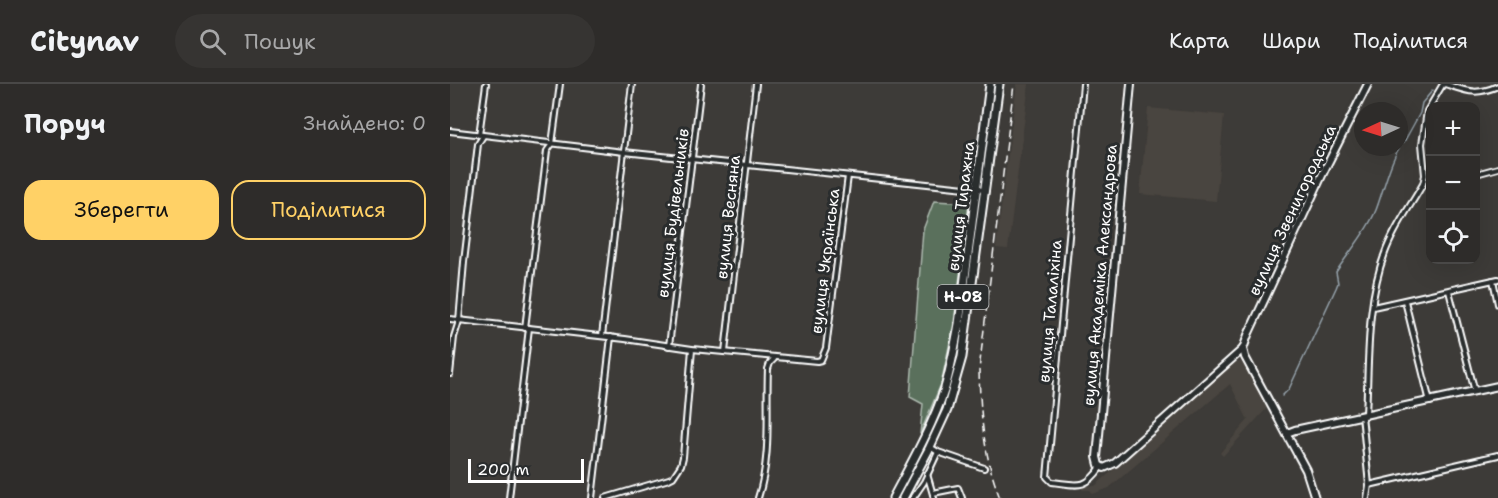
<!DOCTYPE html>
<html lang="uk">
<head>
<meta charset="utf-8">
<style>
  body { margin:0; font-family:"Shantell Sans",sans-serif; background:#363432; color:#f1f3f6 }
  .controls { position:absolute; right:18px; top:18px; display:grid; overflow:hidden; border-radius:12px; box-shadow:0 6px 24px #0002 }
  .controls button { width:54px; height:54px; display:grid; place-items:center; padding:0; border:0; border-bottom:2px solid #494847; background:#2e2c2a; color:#f1f3f6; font:30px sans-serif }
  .compass { position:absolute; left:904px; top:18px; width:54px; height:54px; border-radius:50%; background:#2e2c2a; box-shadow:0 6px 24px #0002; rotate:266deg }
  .scale { position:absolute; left:18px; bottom:15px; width:116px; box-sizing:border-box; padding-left:6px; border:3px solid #fff; border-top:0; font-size:16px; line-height:21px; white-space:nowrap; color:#fff; -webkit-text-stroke:4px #2a2d2e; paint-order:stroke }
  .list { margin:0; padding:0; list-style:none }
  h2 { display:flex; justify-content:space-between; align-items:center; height:78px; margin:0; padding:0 24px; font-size:26px }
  h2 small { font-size:20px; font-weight:400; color:#a7a7a8 }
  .actions { display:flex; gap:12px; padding:18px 24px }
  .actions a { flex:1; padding:14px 0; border:2px solid #ffd166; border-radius:18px; text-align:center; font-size:21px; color:#ffd166 }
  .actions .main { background:#ffd166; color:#111 }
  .icon { flex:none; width:33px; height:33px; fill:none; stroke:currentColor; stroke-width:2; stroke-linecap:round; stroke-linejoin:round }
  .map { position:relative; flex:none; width:1048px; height:414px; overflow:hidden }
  header { display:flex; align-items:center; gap:36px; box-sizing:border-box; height:84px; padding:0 30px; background:#2e2c2a; border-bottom:2px solid #494847 }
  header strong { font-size:28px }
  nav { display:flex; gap:33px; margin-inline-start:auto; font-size:21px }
  .search { width:420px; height:54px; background:#363432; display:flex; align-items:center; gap:15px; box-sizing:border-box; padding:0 21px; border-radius:33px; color:#a7a7a8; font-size:22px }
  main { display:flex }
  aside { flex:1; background:#2e2c2a }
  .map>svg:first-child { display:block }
  .built { fill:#4a453f }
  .green { fill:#5a705c; stroke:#acb8ae; stroke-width:1.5 }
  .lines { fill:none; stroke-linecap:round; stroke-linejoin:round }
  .stream { stroke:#96a3ac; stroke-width:1.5 }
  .street-casing { stroke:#fff; stroke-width:8 }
  .secondary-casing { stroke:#fff; stroke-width:10 }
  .primary-casing { stroke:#fff; stroke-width:11 }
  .street { stroke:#2a2d2e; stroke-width:4 }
  .secondary { stroke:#2a2d2e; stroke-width:6 }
  .primary { stroke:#2a2d2e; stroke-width:7 }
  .rail { stroke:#fff; stroke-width:1.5; stroke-dasharray:9 4.5; stroke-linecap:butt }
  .labels { text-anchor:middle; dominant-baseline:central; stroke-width:6; stroke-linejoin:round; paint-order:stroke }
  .shield { fill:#2a2d2e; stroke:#bfc0c0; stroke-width:1.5 }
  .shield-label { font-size:15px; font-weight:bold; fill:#fff }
  .street-label { font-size:16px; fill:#fff; stroke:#2a2d2e }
</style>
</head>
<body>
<header>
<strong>Citynav</strong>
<div class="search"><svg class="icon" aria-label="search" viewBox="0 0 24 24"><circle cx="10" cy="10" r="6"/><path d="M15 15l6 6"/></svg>Пошук</div>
<nav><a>Карта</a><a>Шари</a><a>Поділитися</a></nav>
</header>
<main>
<aside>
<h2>Поруч<small>Знайдено: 0</small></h2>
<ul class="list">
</ul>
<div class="actions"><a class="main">Зберегти</a><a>Поділитися</a></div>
</aside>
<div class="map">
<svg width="1048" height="414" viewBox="0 0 1048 414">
  <rect width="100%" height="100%" fill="#3d3b38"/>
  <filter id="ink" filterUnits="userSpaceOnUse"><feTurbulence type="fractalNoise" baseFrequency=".0167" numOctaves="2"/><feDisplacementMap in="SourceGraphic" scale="12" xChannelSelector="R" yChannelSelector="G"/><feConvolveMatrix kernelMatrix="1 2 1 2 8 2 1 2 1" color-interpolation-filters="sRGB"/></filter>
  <g filter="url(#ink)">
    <g class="built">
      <polygon points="567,0 579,0 558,165 546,164"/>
      <polygon points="698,24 774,31 766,117 690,110"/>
      <polygon points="787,278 791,278 796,285 817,324 773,372 770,369 798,336 780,300 659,404 643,410 640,406 632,406 632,402 645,402 724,333 775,286"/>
    </g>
    <polygon class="green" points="484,117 519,119 504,239 491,300 470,350 473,320 460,313 473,146"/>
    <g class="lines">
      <path class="stream" d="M832 312 839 305 886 204 888 199 886 188C899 168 917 148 926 126 932 111 943 66 954 58L970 29 972 19 983 6"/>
      <g class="street-casing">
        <g id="street">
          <path d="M633 0 597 393 602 398C628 401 635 406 651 383"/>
          <path d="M995 0C1017 7 1025 12 1048 2"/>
          <polyline points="0,47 174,68 534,106"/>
          <polyline points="29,51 36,0"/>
          <polyline points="1026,90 1048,84"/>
          <polyline points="1043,196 1048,220"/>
          <polyline points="999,207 1025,308"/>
          <polyline points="955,217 980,318"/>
          <polyline points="923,223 1048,195"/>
          <polyline points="0,235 175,255 242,265 367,277 371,276 376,264 398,92"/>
          <polyline points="75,244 97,67 102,60 110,0"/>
          <polyline points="152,252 182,0"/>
          <polyline points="219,262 251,0"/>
          <polyline points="275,268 306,0"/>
          <polyline points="0,290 4,253 9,237 14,178 28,60 33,52"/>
          <path d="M916 330C919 277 916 219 935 169 944 144 960 123 973 100L975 91 972 60 977 27 993 0"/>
          <polyline points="912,331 919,401 917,414"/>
          <polyline points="480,363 488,368 534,384"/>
          <polyline points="477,390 484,414"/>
          <polyline points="919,401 1048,371"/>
          <polyline points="483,409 508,404 512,414"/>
          <polyline points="59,414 79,244"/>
          <polyline points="142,414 161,253"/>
          <polyline points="155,414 219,395 223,393 231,381 233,373 242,265"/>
          <path d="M308 414C322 371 316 329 318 285L320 279 324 275"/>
          <polyline points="463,414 474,398 488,368"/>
        </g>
      </g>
      <g class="secondary-casing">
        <g id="secondary">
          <polyline points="681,0 647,373 649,381 654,384 665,379 793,265 798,251 875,85 918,0"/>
          <polyline points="793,265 795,273 856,386 865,414"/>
          <polyline points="837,349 845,346 1048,302"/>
        </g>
      </g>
      <g class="primary-casing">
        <g id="primary">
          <path d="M443 414C462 378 482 343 495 304 501 283 505 261 509 240L540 0"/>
          <polyline points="453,414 479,365 497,326 512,273 549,0"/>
        </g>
      </g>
      <use href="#street" class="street"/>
      <use href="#secondary" class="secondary"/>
      <use href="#primary" class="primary"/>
      <path class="rail" d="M550 414C534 373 530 330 529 286L564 0"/>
    </g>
  </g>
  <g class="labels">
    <rect class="shield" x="487.5" y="201" width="51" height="24" rx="4.5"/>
    <g class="shield-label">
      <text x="513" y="213">Н-08</text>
    </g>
    <g class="street-label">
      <text transform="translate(511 122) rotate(-83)">вулиця Тиражна</text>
      <text transform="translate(842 126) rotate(-65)">вулиця Звенигородська</text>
      <text transform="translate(223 129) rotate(-83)">вулиця Будівельників</text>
      <text transform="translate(278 133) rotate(-84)">вулиця Весняна</text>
      <text transform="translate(375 177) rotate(-83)">вулиця Українська</text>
      <text transform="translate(650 191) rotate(-85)">вулиця Академіка Александрова</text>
      <text transform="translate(600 227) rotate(-85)">вулиця Талаліхіна</text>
    </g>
  </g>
</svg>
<div class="controls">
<button>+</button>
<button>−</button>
<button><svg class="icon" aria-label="locate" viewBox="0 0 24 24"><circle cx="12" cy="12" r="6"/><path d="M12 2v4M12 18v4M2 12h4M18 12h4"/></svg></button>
</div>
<svg class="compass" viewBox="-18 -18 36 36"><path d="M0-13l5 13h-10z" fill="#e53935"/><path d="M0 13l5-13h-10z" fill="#a7a7a8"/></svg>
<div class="scale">200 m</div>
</div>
</main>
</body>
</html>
